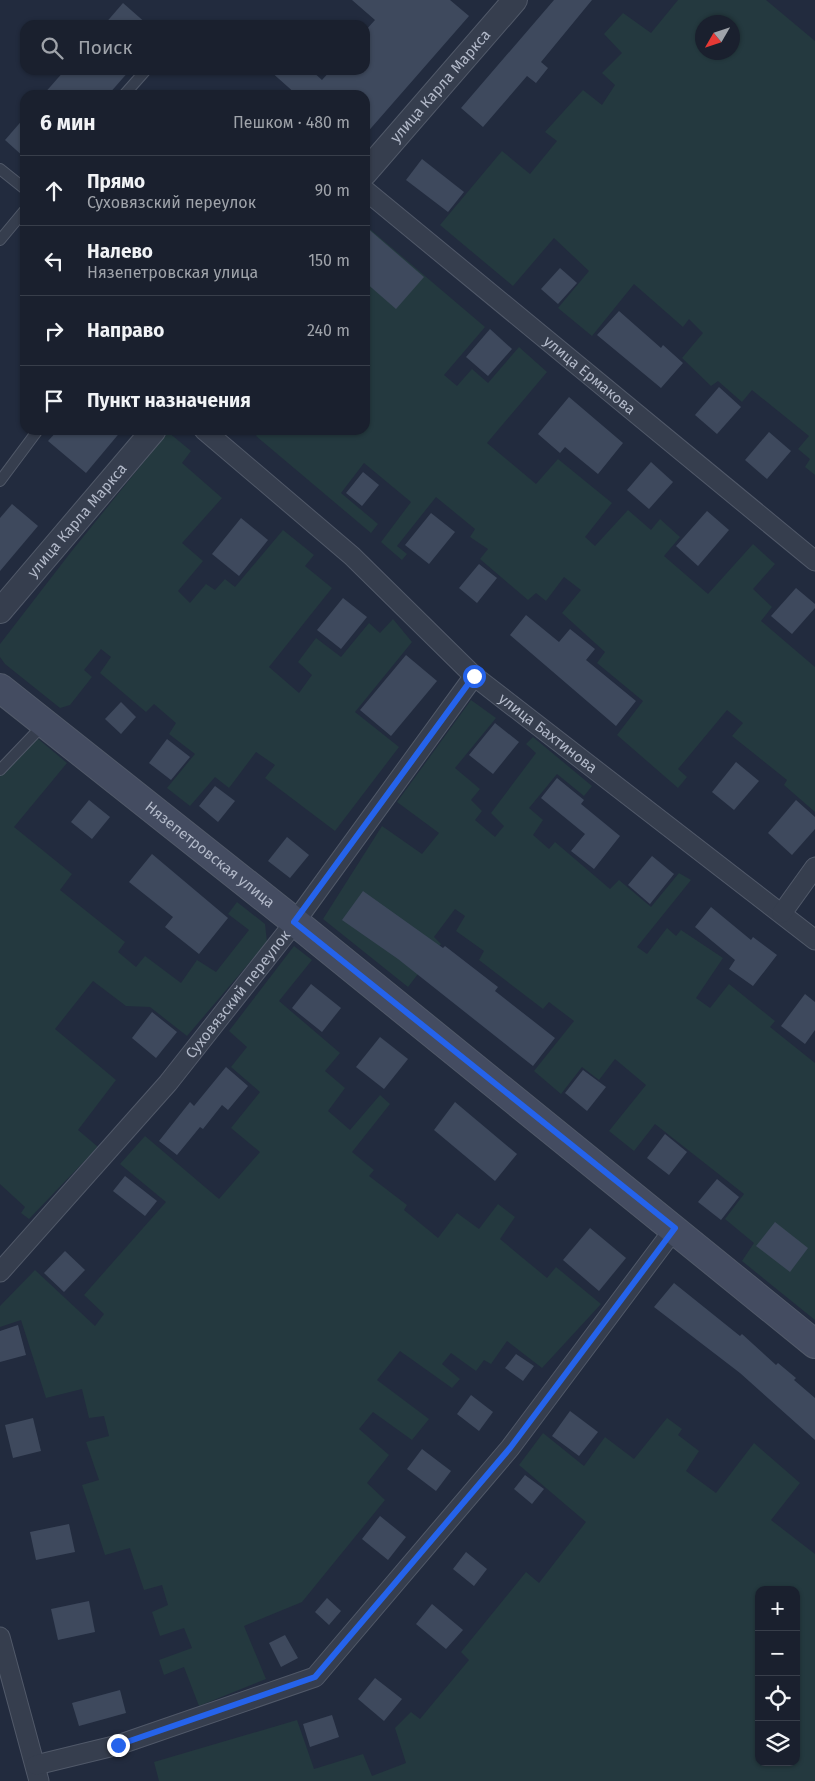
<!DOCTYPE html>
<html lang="ru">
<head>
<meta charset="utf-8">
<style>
  body { margin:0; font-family:"Fira Sans",sans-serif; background:#232836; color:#f1f3f6 }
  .controls { position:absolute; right:15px; bottom:15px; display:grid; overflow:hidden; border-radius:10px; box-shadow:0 1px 4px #0004 }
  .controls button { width:45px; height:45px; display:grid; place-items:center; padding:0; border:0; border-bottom:1px solid #383e4a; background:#1a202e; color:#f1f3f6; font:25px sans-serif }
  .compass { position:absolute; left:695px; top:15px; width:45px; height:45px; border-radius:50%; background:#1a202e; box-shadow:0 1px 4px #0004; rotate:231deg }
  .stop { position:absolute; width:15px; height:15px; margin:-11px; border:4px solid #2563eb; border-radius:50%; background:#fff }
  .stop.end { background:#2563eb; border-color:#fff; box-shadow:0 1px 5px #0008 }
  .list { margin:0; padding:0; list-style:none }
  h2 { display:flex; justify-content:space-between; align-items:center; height:65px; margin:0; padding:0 20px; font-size:21px }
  h2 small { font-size:16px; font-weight:400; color:#9fa3aa }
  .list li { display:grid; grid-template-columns:32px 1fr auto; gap:15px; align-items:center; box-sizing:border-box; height:70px; padding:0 20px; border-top:1px solid #383e4a }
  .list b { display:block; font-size:19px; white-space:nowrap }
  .list p { margin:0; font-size:16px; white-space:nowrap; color:#9fa3aa }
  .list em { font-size:16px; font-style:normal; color:#9fa3aa }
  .icon { flex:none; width:28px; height:28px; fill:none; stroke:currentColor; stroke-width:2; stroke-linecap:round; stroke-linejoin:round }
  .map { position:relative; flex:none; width:815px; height:1781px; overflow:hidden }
  .search { position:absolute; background:#1a202e; box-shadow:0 1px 4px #0004; left:20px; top:20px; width:350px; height:55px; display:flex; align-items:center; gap:12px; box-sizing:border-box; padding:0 18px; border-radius:15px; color:#9fa3aa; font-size:19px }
  .panel { position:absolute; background:#1a202e; box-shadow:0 1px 4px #0004; left:20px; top:90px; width:350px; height:345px; border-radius:15px }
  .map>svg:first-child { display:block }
  .green { fill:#24393f; fill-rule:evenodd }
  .building { fill:#3e495d }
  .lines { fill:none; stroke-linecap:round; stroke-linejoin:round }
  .service-casing { stroke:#515969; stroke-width:12 }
  .minor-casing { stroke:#515969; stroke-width:21 }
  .tertiary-casing { stroke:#515969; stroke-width:26 }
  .secondary-casing { stroke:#515969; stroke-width:30 }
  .service { stroke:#363e4e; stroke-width:10 }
  .minor { stroke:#363e4e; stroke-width:19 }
  .tertiary { stroke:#363e4e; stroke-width:24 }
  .secondary { stroke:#444c61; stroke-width:28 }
  .route { stroke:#2563eb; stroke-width:6 }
  .labels { text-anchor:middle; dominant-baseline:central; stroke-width:4.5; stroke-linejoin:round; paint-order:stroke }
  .street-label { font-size:15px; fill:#b2b9c9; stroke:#1b2333 }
</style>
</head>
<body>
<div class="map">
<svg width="815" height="1781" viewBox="0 0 815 1781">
  <rect width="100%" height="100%" fill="#222b3e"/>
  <g class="green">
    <path d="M678 0H766L815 41V475L805 467 810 459 798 449 809 436 752 390 742 402 718 381 711 386 682 358 703 333 689 319 683 327 634 284 592 336 558 308 589 271 554 238 513 286 440 225 502 151 530 174 557 141 545 132 583 90 602 105 615 85 602 73 622 53 604 34 623 13 651 33ZM702 22H732V52H702Z"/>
    <polygon points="365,225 485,327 444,375 457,386 472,369 488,383 519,347 547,372 487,443 536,484 558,459 612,503 585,537 595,546 628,510 651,530 660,519 680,537 664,556 708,594 753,544 775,564 753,589 772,607 761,621 815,667 815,812 784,785 787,780 732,736 743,723 727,710 678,769 687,777 678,788 617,735 643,701 597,663 605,652 562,613 581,590 564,577 546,601 536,593 528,600 480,559 488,549 470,537 475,529 436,497 397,546 407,554 402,560 381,542 411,502 364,463 341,493 378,524 371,533 256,436 260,430 365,430"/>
    <polygon points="168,432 191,451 182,463 222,498 182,543 203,561 178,591 190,603 206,584 215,590 225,579 235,587 283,530 314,555 305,566 332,588 269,667 299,693 312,675 298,662 316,638 341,657 369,623 380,633 393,619 412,642 355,712 399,747 335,831 265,778 275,765 256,752 229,788 215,777 190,806 167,788 195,754 169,734 176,723 154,704 146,712 100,673 111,657 101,649 84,670 92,677 70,705 60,708 5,664 0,657 0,644 71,552"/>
    <polygon points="471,700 496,718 455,768 480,789 471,800 482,811 475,820 495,837 504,826 491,813 536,753 526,744 533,737 592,786 584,796 557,774 529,808 543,820 533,835 549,849 555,842 610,889 619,880 651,907 679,873 691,880 637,947 647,954 667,928 676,936 681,930 723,958 696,998 710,1008 729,984 775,1021 770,1027 815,1063 815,1320 742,1261 754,1243 725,1219 744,1194 655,1124 634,1151 609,1131 646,1085 615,1059 599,1080 582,1067 561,1094 534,1071 574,1021 549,1002 543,1009 479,960 484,951 456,931 465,916 455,909 434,937 441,944 408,987 323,919 382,826 422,854 439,833 397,802"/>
    <polygon points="36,737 67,763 14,827 72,874 60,890 125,942 118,952 136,967 145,956 181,983 197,960 216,972 249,930 228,914 237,902 265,924 267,942 187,1036 150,1007 126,1006 93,981 55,1029 116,1080 78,1130 98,1147 29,1219 21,1213 25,1207 0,1184 0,776"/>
    <polygon points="294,946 312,960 279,1001 340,1053 325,1071 345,1088 328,1111 350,1130 380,1095 390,1104 352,1152 374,1170 369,1176 407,1205 404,1210 438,1238 457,1213 479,1229 498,1204 515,1217 500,1239 547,1278 556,1267 601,1304 542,1368 507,1341 491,1364 484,1360 476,1371 451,1353 442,1364 460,1379 452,1388 400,1351 377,1380 429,1419 412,1440 373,1412 359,1429 389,1455 367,1483 385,1500 302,1602 244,1626 266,1679 199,1706 184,1667 164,1675 159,1660 192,1648 184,1628 160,1636 152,1612 168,1605 162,1585 144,1590 130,1548 105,1555 82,1485 99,1480 86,1442 109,1436 104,1416 89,1418 82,1389 46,1398 21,1320 0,1327 0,1306 35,1270 95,1326 104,1314 84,1295 166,1202 120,1164 145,1136 219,1199 260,1152 231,1128 260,1092 231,1067 247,1047 229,1031"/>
    <path d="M667 1418 682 1429 678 1435 699 1451 686 1471 716 1493 754 1443 800 1483 771 1520 815 1554V1781H159L154 1762 297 1720 314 1769 363 1754 372 1776 406 1763 395 1728 411 1712 420 1719 469 1660 461 1652 526 1572 539 1583 586 1522 519 1465 543 1433 584 1466 605 1437 634 1459ZM759 1590H796V1762H759Z"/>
  </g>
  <g class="building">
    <polygon points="352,0 450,0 469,16 365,135 365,95 297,95 269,70 311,70 322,80 331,70 365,70 365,31 375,20"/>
    <polygon points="554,0 592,0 541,62 548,68 536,83 527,76 483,127 461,108"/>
    <polygon points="123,3 148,25 104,25"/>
    <polygon points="65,70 130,70 108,95 43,95"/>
    <polygon points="25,117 25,158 5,140"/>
    <polygon points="422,159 464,192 448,212 406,180"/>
    <polygon points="365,226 424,277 396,309 365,282"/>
    <polygon points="560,268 577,283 558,304 541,289"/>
    <polygon points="619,311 661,348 663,345 683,363 661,388 597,335"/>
    <polygon points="490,329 512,349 488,376 466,357"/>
    <polygon points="719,387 741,407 717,434 695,415"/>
    <polygon points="569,397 623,443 598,474 565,447 560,453 538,434"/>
    <polygon points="58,430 122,430 86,473 48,441"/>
    <polygon points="769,432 791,451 767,479 745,460"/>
    <polygon points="651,462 673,482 649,509 627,490"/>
    <polygon points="363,472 379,485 362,506 346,493"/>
    <polygon points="12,504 38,526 0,571 0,518"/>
    <polygon points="707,511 729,530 698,566 676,546"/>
    <polygon points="431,513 455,532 429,564 405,545"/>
    <polygon points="241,518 268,540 239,576 212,554"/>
    <polygon points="479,564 497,578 477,603 459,588"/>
    <polygon points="796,588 815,604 815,608 792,634 771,616"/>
    <polygon points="343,598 367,617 341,649 317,630"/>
    <polygon points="526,615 559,642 570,629 595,649 586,660 636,701 616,726 510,635"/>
    <polygon points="406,655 437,681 391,736 360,710"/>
    <polygon points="121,702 136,717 121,734 105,719"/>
    <polygon points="495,723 519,742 493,774 469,755"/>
    <polygon points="167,739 190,757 171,780 149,763"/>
    <polygon points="736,762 759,781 734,810 712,792"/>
    <polygon points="557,778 584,800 581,804 620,836 594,869 571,851 585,834 541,798"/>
    <polygon points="215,786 235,801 218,822 199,806"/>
    <polygon points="89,800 110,817 92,839 71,822"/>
    <polygon points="796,800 815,817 815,829 792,855 768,833"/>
    <polygon points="287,837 309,855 290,878 268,861"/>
    <polygon points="152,854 228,918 199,954 165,927 173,917 129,882"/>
    <polygon points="652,856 674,874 650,904 628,885"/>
    <polygon points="363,891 443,948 445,946 498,987 495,991 555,1038 533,1066 398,959 342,920"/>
    <polygon points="711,907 751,940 753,937 777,955 753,986 729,969 735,960 695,927"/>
    <polygon points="311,984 341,1008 322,1032 292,1008"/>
    <polygon points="805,994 815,1002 815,1030 805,1044 781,1026"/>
    <polygon points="152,1012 177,1032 156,1058 132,1038"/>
    <polygon points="380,1037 408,1059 384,1089 356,1067"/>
    <polygon points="226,1067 248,1086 228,1110 222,1105 203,1129 200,1127 177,1155 159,1141 190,1102 194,1106"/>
    <polygon points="583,1070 606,1087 587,1111 565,1093"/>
    <polygon points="455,1102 517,1154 495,1181 434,1130"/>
    <polygon points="665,1134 687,1152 669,1175 647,1158"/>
    <polygon points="125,1176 157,1201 145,1216 113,1191"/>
    <polygon points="717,1179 739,1197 721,1220 698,1202"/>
    <polygon points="775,1222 808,1248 790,1272 756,1246"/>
    <polygon points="590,1228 626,1258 599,1291 563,1260"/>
    <polygon points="65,1251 85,1270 64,1292 44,1273"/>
    <polygon points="674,1283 740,1336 742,1334 776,1365 778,1363 796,1378 794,1380 815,1398 815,1440 740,1373 654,1307"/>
    <polygon points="18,1325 26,1355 0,1362 0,1331"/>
    <polygon points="516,1354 534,1366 523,1381 505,1368"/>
    <polygon points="471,1395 493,1412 479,1431 457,1414"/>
    <polygon points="570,1411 598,1432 579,1456 552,1436"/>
    <polygon points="33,1418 41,1451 13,1458 5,1425"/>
    <polygon points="422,1449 451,1471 436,1491 407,1469"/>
    <polygon points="525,1475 544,1489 532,1504 514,1489"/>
    <polygon points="380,1516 406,1537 388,1560 362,1539"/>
    <polygon points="69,1524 75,1552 36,1560 30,1532"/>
    <polygon points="466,1552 487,1569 474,1586 453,1569"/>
    <polygon points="327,1598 341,1611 329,1625 315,1612"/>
    <polygon points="89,1601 95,1632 58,1640 51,1609"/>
    <polygon points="432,1604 463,1630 446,1649 416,1624"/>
    <polygon points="285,1635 298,1658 281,1667 269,1643"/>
    <polygon points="375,1678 402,1699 384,1721 358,1699"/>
    <polygon points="120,1690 126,1713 79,1726 72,1703"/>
    <polygon points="332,1715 339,1737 310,1747 303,1724"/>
  </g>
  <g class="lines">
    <g class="service-casing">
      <g id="service">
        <polyline points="124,95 146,70"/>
        <polyline points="0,169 25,189"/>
        <polyline points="0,240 25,210"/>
        <polyline points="0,481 38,430"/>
        <polyline points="0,770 44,724"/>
      </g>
    </g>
    <g class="minor-casing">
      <g id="minor">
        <path id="s1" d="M365 190 815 561"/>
        <path id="s2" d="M204 430 352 556 474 676 815 940"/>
        <polyline points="782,913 815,867"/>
        <path id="s3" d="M0 1272 168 1083 295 922 474 676"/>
        <polyline points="0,1637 39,1781"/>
        <polyline points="36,1765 118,1745 315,1677 510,1448 675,1228"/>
      </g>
    </g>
    <g class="tertiary-casing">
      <g id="tertiary">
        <path id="s4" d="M365 173 515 0"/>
        <path id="s5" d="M0 611 154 430"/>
      </g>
    </g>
    <g class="secondary-casing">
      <g id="secondary">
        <path id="s6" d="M0 688 295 922 815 1344"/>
      </g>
    </g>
    <use href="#service" class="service"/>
    <use href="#minor" class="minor"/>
    <use href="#tertiary" class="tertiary"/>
    <use href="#secondary" class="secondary"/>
  </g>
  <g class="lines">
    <polyline class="route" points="118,1745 315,1677 510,1448 675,1228 294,922 474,676"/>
  </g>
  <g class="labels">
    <g class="street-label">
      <text stroke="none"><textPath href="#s4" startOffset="115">улица Карла Маркса</textPath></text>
      <text stroke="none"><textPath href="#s1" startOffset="291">улица Ермакова</textPath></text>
      <text stroke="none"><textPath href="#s5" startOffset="119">улица Карла Маркса</textPath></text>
      <text stroke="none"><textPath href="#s2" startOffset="459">улица Бахтинова</textPath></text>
      <text stroke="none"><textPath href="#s6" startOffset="268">Нязепетровская улица</textPath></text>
      <text stroke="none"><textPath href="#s3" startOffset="366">Суховязский переулок</textPath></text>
    </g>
  </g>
</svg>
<div class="controls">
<button>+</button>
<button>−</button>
<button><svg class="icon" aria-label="locate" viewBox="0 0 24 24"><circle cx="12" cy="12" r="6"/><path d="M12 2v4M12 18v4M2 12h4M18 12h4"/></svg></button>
<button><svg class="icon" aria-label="layers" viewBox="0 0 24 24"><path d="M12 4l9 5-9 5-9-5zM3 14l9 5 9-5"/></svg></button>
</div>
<svg class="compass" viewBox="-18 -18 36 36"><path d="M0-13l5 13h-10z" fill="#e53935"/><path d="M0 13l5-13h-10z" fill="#9fa3aa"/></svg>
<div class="stop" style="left:474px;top:676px"></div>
<div class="stop end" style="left:118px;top:1745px"></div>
<div class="search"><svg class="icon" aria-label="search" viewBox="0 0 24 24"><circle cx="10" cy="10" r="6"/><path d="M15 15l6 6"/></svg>Поиск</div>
<section class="panel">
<h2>6 мин<small>Пешком · 480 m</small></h2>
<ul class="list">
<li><svg class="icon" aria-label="ahead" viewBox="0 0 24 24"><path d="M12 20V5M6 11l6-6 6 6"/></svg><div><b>Прямо</b><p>Суховязский переулок</p></div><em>90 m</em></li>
<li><svg class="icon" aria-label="left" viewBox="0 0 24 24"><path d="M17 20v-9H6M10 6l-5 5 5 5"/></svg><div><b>Налево</b><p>Нязепетровская улица</p></div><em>150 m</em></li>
<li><svg class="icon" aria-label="right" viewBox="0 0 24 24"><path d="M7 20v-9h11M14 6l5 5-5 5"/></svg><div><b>Направо</b></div><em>240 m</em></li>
<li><svg class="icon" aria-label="arrive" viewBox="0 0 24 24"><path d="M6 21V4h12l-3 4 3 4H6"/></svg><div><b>Пункт назначения</b></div></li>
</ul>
</section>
</div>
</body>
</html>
